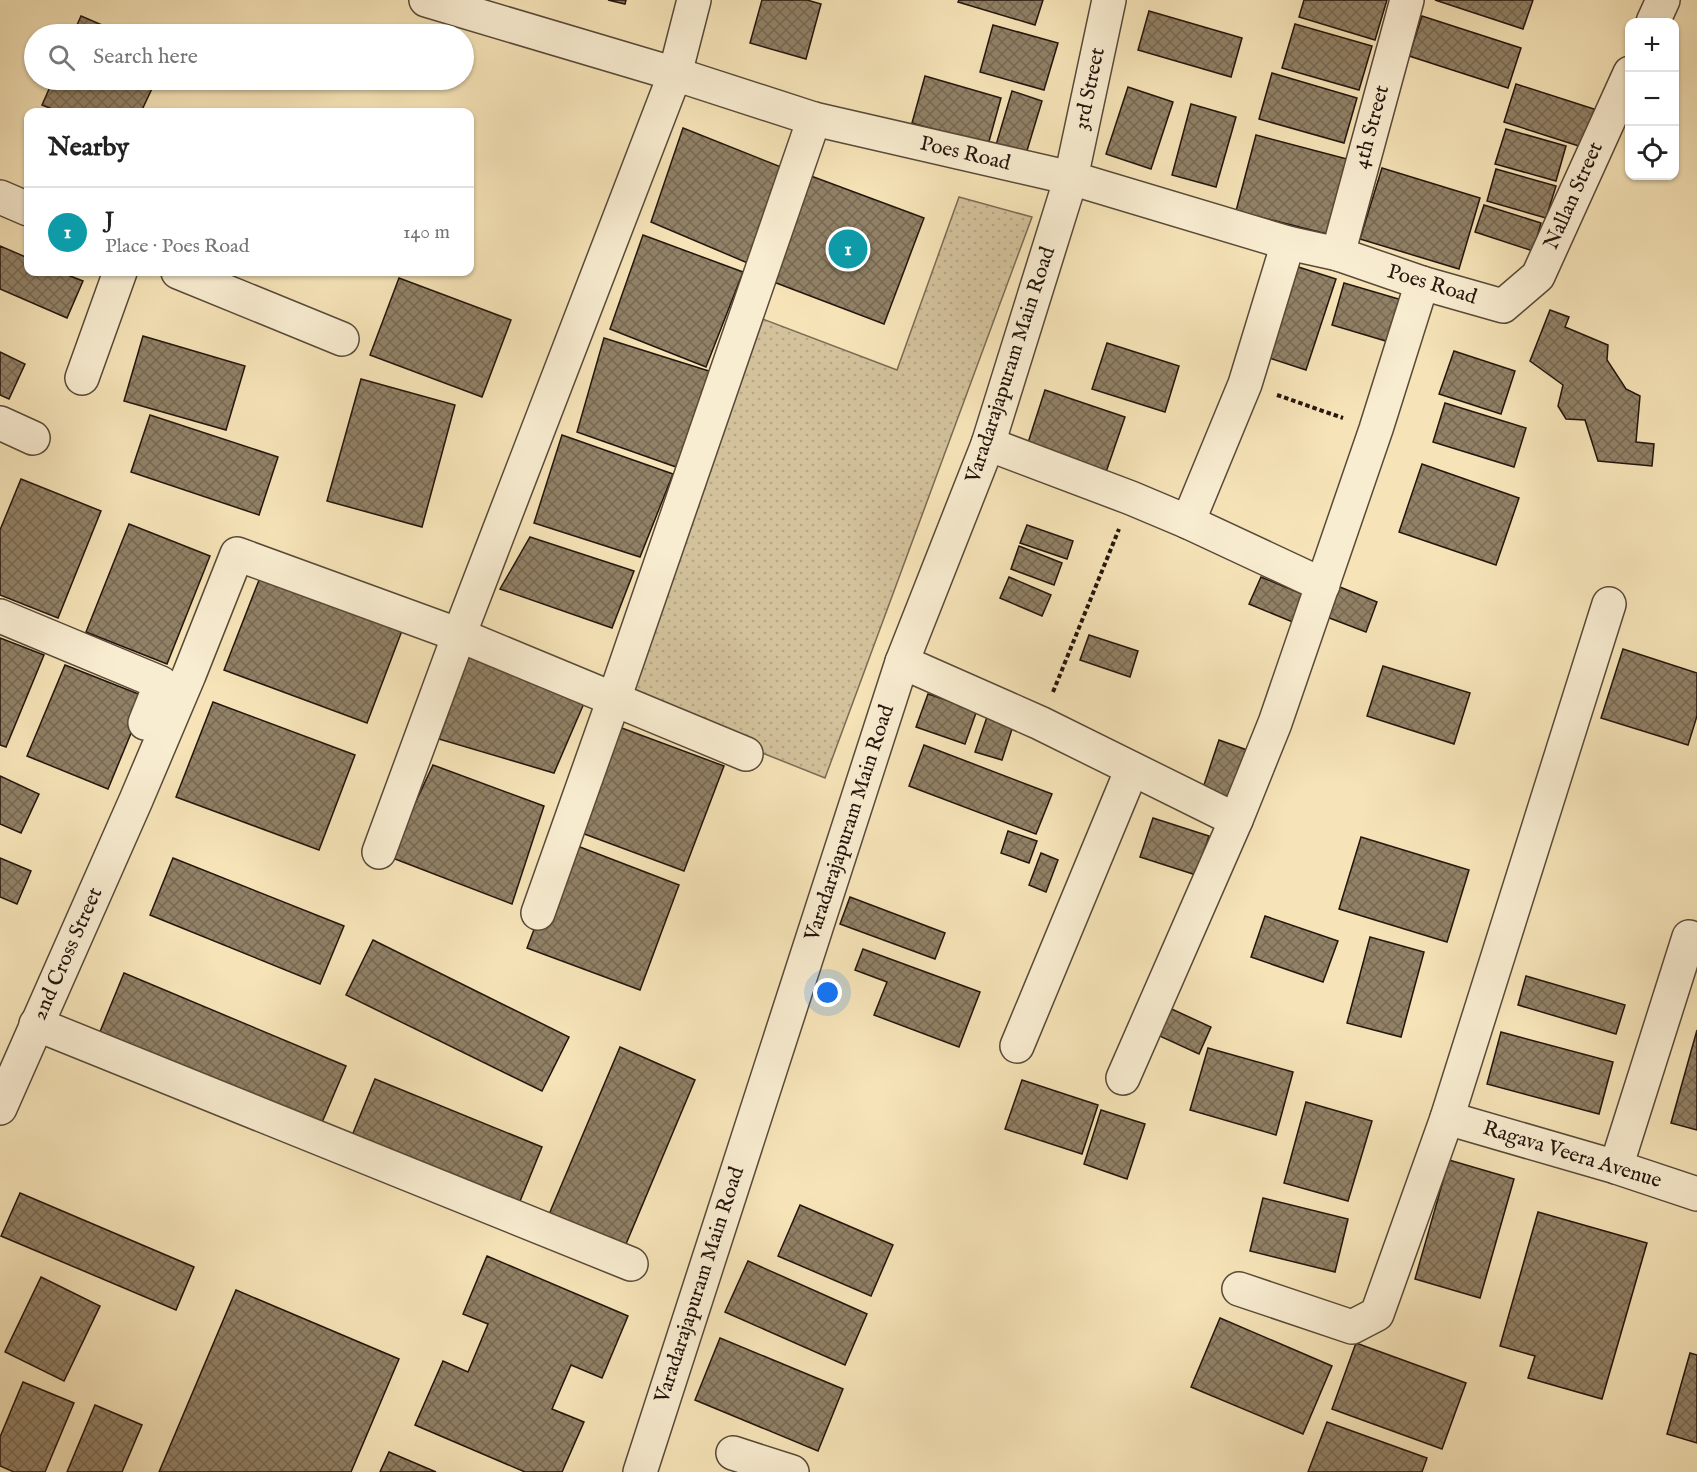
<!DOCTYPE html>
<html lang="en">
<head>
<meta charset="utf-8">
<style>
  body { margin:0; font-family:"IM FELL English",serif; background:#f6f6f6; color:#222 }
  .controls { position:absolute; right:18px; top:18px; display:grid; overflow:hidden; border-radius:12px; box-shadow:0 2px 4px #0004 }
  .controls button { width:54px; height:54px; display:grid; place-items:center; padding:0; border:0; border-bottom:2px solid #e0e0e0; background:#fff; color:#222; font:30px sans-serif }
  .you { position:absolute; left:828px; top:993px; width:21px; height:21px; margin:-15px; border:4px solid #fff; border-radius:50%; background:#1a73e8; box-shadow:0 0 0 9px #1a73e833 }
  .badge { display:grid; place-items:center; width:39px; height:39px; border-radius:50%; background:#0b8043; color:#fff; font-size:20px; font-weight:700 }
  .pin { position:absolute; translate:-50% -50%; border:3px solid #fff; box-shadow:0 2px 6px #0006 }
  .list { margin:0; padding:0; list-style:none }
  h2 { display:flex; justify-content:space-between; align-items:center; height:78px; margin:0; padding:0 24px; font-size:26px }
  h2 small { font-size:20px; font-weight:400; color:#767676 }
  .list li { display:grid; grid-template-columns:39px 1fr auto; gap:18px; align-items:center; box-sizing:border-box; height:90px; padding:0 24px; border-top:2px solid #e0e0e0 }
  .list b { display:block; font-size:22px; white-space:nowrap }
  .list p { margin:0; font-size:20px; white-space:nowrap; color:#767676 }
  .list em { font-size:20px; font-style:normal; color:#767676 }
  .icon { flex:none; width:33px; height:33px; fill:none; stroke:currentColor; stroke-width:2; stroke-linecap:round; stroke-linejoin:round }
  .map { position:relative; flex:none; width:1697px; height:1472px; overflow:hidden }
  .search { position:absolute; background:#fff; box-shadow:0 2px 4px #0004; left:24px; top:24px; width:450px; height:66px; display:flex; align-items:center; gap:15px; box-sizing:border-box; padding:0 21px; border-radius:33px; color:#767676; font-size:22px }
  .panel { position:absolute; background:#fff; box-shadow:0 2px 4px #0004; left:24px; top:108px; width:450px; height:168px; border-radius:12px }
  .map>svg:first-child { display:block }
  .green { fill:url(#green-dots); stroke:#7b6b54; stroke-width:1.5 }
  .building { fill:url(#building-cross-hatch); stroke:#24150d; stroke-width:1.5 }
  .lines { fill:none; stroke-linecap:round; stroke-linejoin:round }
  .minor-casing { stroke:#584938; stroke-width:36 }
  .path { stroke:#24150d; stroke-width:4; stroke-dasharray:4.5 3; stroke-linecap:butt }
  .minor { stroke:#f9edd1; stroke-width:33 }
  .labels { text-anchor:middle; dominant-baseline:central; stroke-width:5; stroke-linejoin:round; paint-order:stroke }
  .street-label { font-size:21px; fill:#24150d; stroke:#f9edd1 }
</style>
</head>
<body>
<div class="map">
<svg width="1697" height="1472" viewBox="0 0 1697 1472">
  <defs>
    <pattern id="green-dots" width="8" height="8" patternUnits="userSpaceOnUse" patternTransform="scale(1.5)"><rect width="8" height="8" fill="#d2c19b"/><path d="M2 2h.1M6 6h.1" fill="none" stroke="#b4a584" stroke-width="1.8" stroke-linecap="round"/></pattern>
    <pattern id="building-cross-hatch" width="8" height="8" patternUnits="userSpaceOnUse" patternTransform="scale(1.5)"><rect width="8" height="8" fill="#918166"/><path d="M0 0l8 8M0 8l8-8" fill="none" stroke="#766852"/></pattern>
  </defs>
  <rect width="100%" height="100%" fill="#f6e4b8"/>
  <filter id="stains"><feTurbulence type="fractalNoise" baseFrequency=".00333" numOctaves="4"/><feColorMatrix values="0 0 0 0 .2 0 0 0 0 .09 0 0 0 0 .02 0 0 0 .5 -.17"/></filter>
  <radialGradient id="worn" r=".72"><stop offset=".6" stop-color="#630" stop-opacity="0"/><stop offset="1" stop-color="#630" stop-opacity=".3"/></radialGradient>
  <polygon class="green" points="959,197 1032,217 825,778 612,693 760,318 897,370"/>
  <g class="building">
    <polygon points="608,0 626,0 625,4"/>
    <polygon points="762,0 807,0 821,4 806,59 750,43"/>
    <polygon points="959,0 1043,0 1035,25 958,2"/>
    <polygon points="1304,0 1387,0 1375,40 1299,17"/>
    <polygon points="1435,0 1533,0 1523,29"/>
    <polygon points="1149,11 1242,38 1231,77 1138,50"/>
    <polygon points="81,16 123,34 73,34"/>
    <polygon points="1422,16 1521,48 1508,88 1409,56"/>
    <polygon points="1295,24 1372,46 1359,90 1282,68"/>
    <polygon points="993,25 1058,43 1044,90 980,72"/>
    <polygon points="1272,73 1357,98 1344,143 1259,119"/>
    <polygon points="925,76 1001,98 988,145 912,123"/>
    <polygon points="53,80 156,80 141,112 60,112 42,105"/>
    <polygon points="1516,84 1597,110 1585,148 1504,122"/>
    <polygon points="1128,87 1173,102 1151,169 1106,154"/>
    <polygon points="1012,91 1042,101 1026,154 996,145"/>
    <polygon points="1191,104 1236,117 1216,187 1172,175"/>
    <polygon points="683,128 786,169 750,264 651,222"/>
    <polygon points="1506,129 1566,146 1556,181 1495,164"/>
    <polygon points="1256,135 1347,159 1327,234 1236,211"/>
    <polygon points="1382,168 1480,198 1459,269 1360,239"/>
    <polygon points="1496,169 1556,186 1546,218 1487,201"/>
    <polygon points="811,176 924,218 884,324 771,281"/>
    <polygon points="1484,205 1541,223 1533,251 1475,232"/>
    <polygon points="643,235 743,272 706,367 610,329"/>
    <polygon points="0,246 28,258 28,272 60,272 83,281 67,318 0,289"/>
    <polygon points="1289,264 1336,279 1306,370 1260,355"/>
    <polygon points="399,278 511,320 482,397 370,355"/>
    <polygon points="1344,283 1402,300 1389,342 1332,325"/>
    <polygon points="1550,310 1569,317 1565,327 1608,345 1607,360 1626,389 1640,396 1636,442 1654,444 1652,466 1598,461 1585,420 1566,419 1558,406 1563,385 1530,361"/>
    <polygon points="143,336 245,366 226,430 124,401"/>
    <polygon points="604,338 712,372 676,467 577,432"/>
    <polygon points="1107,343 1179,366 1165,412 1092,389"/>
    <polygon points="1454,351 1515,371 1501,414 1439,394"/>
    <polygon points="0,352 25,364 9,399 0,395"/>
    <polygon points="361,379 455,405 422,527 327,501"/>
    <polygon points="1045,390 1125,417 1105,475 1026,449"/>
    <polygon points="1445,403 1526,428 1514,467 1433,442"/>
    <polygon points="150,415 278,457 259,515 131,472"/>
    <polygon points="562,435 673,474 640,557 534,523"/>
    <polygon points="1422,464 1519,498 1496,565 1399,532"/>
    <polygon points="21,479 101,511 58,618 0,595 0,530"/>
    <polygon points="129,524 210,556 167,664 86,632"/>
    <polygon points="1027,525 1073,541 1067,559 1020,543"/>
    <polygon points="530,537 634,571 612,628 500,589"/>
    <polygon points="1019,546 1062,563 1054,585 1011,569"/>
    <polygon points="261,575 403,628 367,723 224,670"/>
    <polygon points="1009,577 1051,595 1042,616 1000,598"/>
    <polygon points="1261,577 1312,598 1300,625 1249,604"/>
    <polygon points="1330,583 1377,602 1366,632 1319,614"/>
    <polygon points="1089,635 1138,651 1130,677 1080,660"/>
    <polygon points="0,638 44,655 6,747 0,745"/>
    <polygon points="1623,649 1697,673 1697,716 1688,745 1601,718"/>
    <polygon points="469,656 585,701 554,773 439,739"/>
    <polygon points="65,665 146,697 108,789 27,756"/>
    <polygon points="1383,666 1470,693 1454,744 1367,716"/>
    <polygon points="928,694 977,710 965,744 916,727"/>
    <polygon points="213,702 355,755 319,850 176,797"/>
    <polygon points="987,717 1013,726 1002,760 975,752"/>
    <polygon points="611,724 724,766 684,871 571,829"/>
    <polygon points="1219,740 1250,751 1233,804 1201,794"/>
    <polygon points="924,745 1052,794 1036,834 909,786"/>
    <polygon points="433,765 544,806 512,904 390,857"/>
    <polygon points="0,776 39,794 21,833 0,824"/>
    <polygon points="1153,818 1209,836 1196,875 1140,857"/>
    <polygon points="1008,831 1037,841 1029,863 1001,853"/>
    <polygon points="1361,837 1469,870 1447,942 1339,909"/>
    <polygon points="567,842 679,885 640,990 527,948"/>
    <polygon points="1041,853 1058,860 1046,892 1029,885"/>
    <polygon points="0,858 31,871 17,904 0,897"/>
    <polygon points="173,858 344,926 320,984 150,915"/>
    <polygon points="850,897 945,933 935,959 840,924"/>
    <polygon points="1265,916 1338,941 1323,982 1251,957"/>
    <polygon points="1370,937 1424,952 1401,1037 1347,1023"/>
    <polygon points="373,940 569,1037 542,1091 346,995"/>
    <polygon points="863,949 980,992 959,1047 874,1015 887,982 855,970"/>
    <polygon points="124,973 346,1066 318,1132 97,1039"/>
    <polygon points="1526,976 1625,1005 1616,1034 1518,1005"/>
    <polygon points="1165,1006 1211,1027 1199,1054 1153,1033"/>
    <polygon points="1697,1030 1697,1130 1671,1123"/>
    <polygon points="1501,1032 1613,1062 1599,1114 1487,1084"/>
    <polygon points="620,1047 695,1080 623,1251 547,1219"/>
    <polygon points="1208,1048 1293,1072 1276,1135 1190,1110"/>
    <polygon points="375,1079 542,1147 516,1211 349,1143"/>
    <polygon points="1022,1080 1098,1105 1082,1154 1005,1129"/>
    <polygon points="1306,1102 1372,1121 1348,1201 1284,1183"/>
    <polygon points="1101,1110 1145,1124 1127,1179 1084,1164"/>
    <polygon points="1449,1160 1514,1179 1480,1298 1415,1279"/>
    <polygon points="20,1193 194,1267 176,1310 1,1236"/>
    <polygon points="1263,1198 1348,1219 1335,1272 1250,1251"/>
    <polygon points="800,1205 893,1245 871,1296 778,1256"/>
    <polygon points="1538,1212 1647,1243 1602,1399 1528,1378 1535,1356 1500,1346"/>
    <polygon points="487,1256 628,1316 602,1378 571,1365 552,1409 584,1422 562,1472 525,1472 415,1425 443,1361 468,1372 488,1324 463,1314"/>
    <polygon points="748,1261 867,1314 845,1365 725,1312"/>
    <polygon points="41,1277 100,1306 64,1381 5,1352"/>
    <polygon points="236,1290 399,1359 351,1472 159,1472"/>
    <polygon points="1220,1318 1332,1366 1303,1434 1191,1387"/>
    <polygon points="720,1338 843,1389 818,1451 695,1400"/>
    <polygon points="1356,1343 1466,1383 1442,1449 1332,1409"/>
    <polygon points="1690,1353 1697,1355 1697,1443 1667,1434"/>
    <polygon points="23,1382 74,1403 45,1472 14,1472 0,1466 0,1437"/>
    <polygon points="95,1405 142,1425 122,1472 67,1472"/>
    <polygon points="1327,1422 1427,1458 1422,1472 1308,1472"/>
    <polygon points="389,1452 436,1472 380,1472"/>
  </g>
  <g class="lines">
    <g class="minor-casing">
      <g id="minor">
        <polyline points="426,0 675,74 814,119 1071,178 1288,243 1338,254 1422,283 1503,306 1538,276 1630,73"/>
        <polyline points="1653,22 1663,0"/>
        <polyline points="0,197 28,209"/>
        <polyline points="1338,254 1407,0"/>
        <polyline points="178,272 342,339"/>
        <polyline points="82,378 120,272"/>
        <polyline points="0,423 33,438"/>
        <polyline points="988,444 1131,498 1188,522 1323,585"/>
        <polyline points="1188,522 1245,384 1288,243"/>
        <polyline points="0,616 161,683 145,723"/>
        <polyline points="902,662 1040,723 1236,820"/>
        <polyline points="379,852 459,635 675,74 694,0"/>
        <polyline points="538,913 614,699 814,119"/>
        <polyline points="36,1024 631,1264"/>
        <polyline points="1017,1046 1132,769"/>
        <polyline points="1123,1078 1236,820 1275,723 1376,429 1422,283"/>
        <polyline points="0,1108 136,800 189,675 237,554 459,635 746,754"/>
        <polyline points="1447,1118 1616,1167 1697,1194"/>
        <polyline points="1616,1167 1689,937"/>
        <polyline points="1239,1289 1352,1327 1377,1314 1447,1118 1609,604"/>
        <polyline points="733,1453 792,1472"/>
        <polyline points="640,1472 902,662 988,444 1071,178 1109,0"/>
      </g>
    </g>
    <g class="path">
      <polyline points="1277,395 1343,418"/>
      <polyline points="1053,692 1119,529"/>
    </g>
    <use href="#minor" class="minor"/>
  </g>
  <g class="labels">
    <g class="street-label">
      <text transform="translate(1090 89) rotate(-78)">3rd Street</text>
      <text transform="translate(1372 127) rotate(-75)">4th Street</text>
      <text transform="translate(965 154) rotate(13)">Poes Road</text>
      <text transform="translate(1574 196) rotate(-66)">Nallan Street</text>
      <text transform="translate(1432 285) rotate(17)">Poes Road</text>
      <text transform="translate(1011 365) rotate(-72)">Varadarajapuram Main Road</text>
      <text transform="translate(850 823) rotate(-72)">Varadarajapuram Main Road</text>
      <text transform="translate(68 954) rotate(-66)">2nd Cross Street</text>
      <text transform="translate(1572 1155) rotate(17)">Ragava Veera Avenue</text>
      <text transform="translate(700 1285) rotate(-72)">Varadarajapuram Main Road</text>
    </g>
  </g>
  <rect width="100%" height="100%" filter="url(#stains)"/>
  <rect width="100%" height="100%" fill="url(#worn)"/>
</svg>
<div class="controls">
<button>+</button>
<button>−</button>
<button><svg class="icon" aria-label="locate" viewBox="0 0 24 24"><circle cx="12" cy="12" r="6"/><path d="M12 2v4M12 18v4M2 12h4M18 12h4"/></svg></button>
</div>
<div class="you"></div>
<div class="pin badge" style="left:848px;top:249px;background:#0f9aa8">1</div>
<div class="search"><svg class="icon" aria-label="search" viewBox="0 0 24 24"><circle cx="10" cy="10" r="6"/><path d="M15 15l6 6"/></svg>Search here</div>
<section class="panel">
<h2>Nearby<small></small></h2>
<ul class="list">
<li><span class="badge" style="background:#0f9aa8">1</span><div><b>J</b><p>Place · Poes Road</p></div><em>140 m</em></li>
</ul>
</section>
</div>
</body>
</html>
